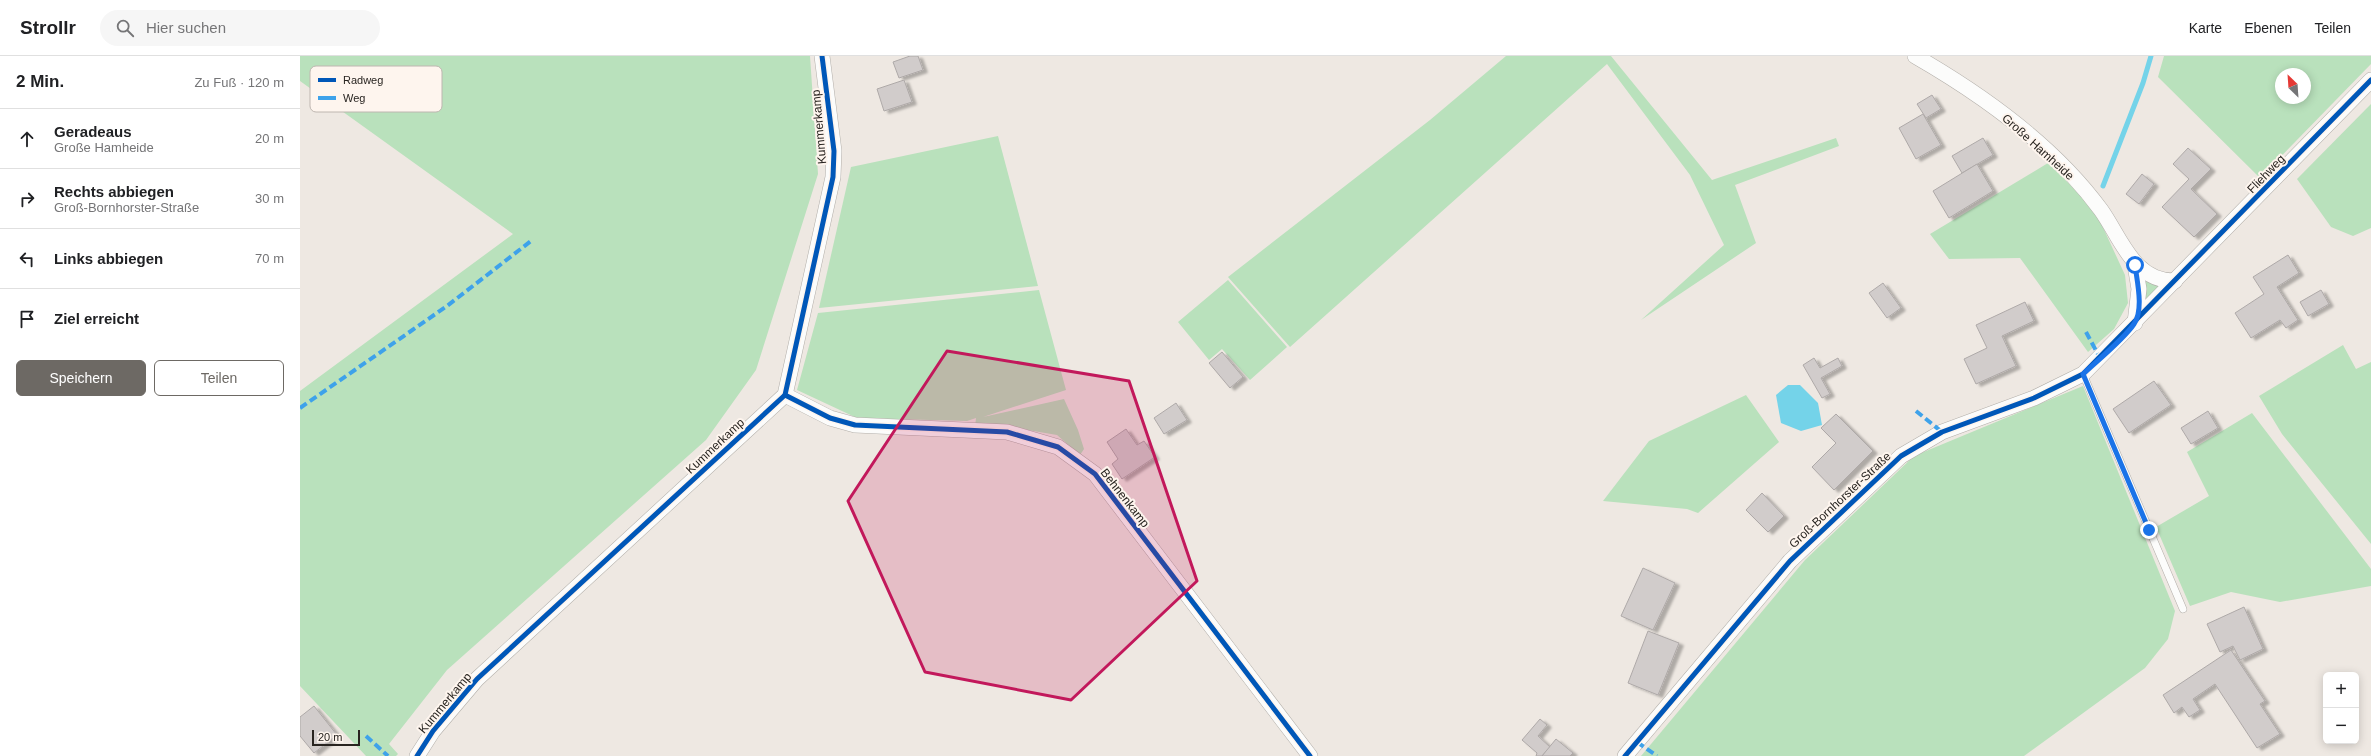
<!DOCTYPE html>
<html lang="de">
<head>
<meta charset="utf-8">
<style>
  body { margin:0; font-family:Helvetica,sans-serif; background:#f6f6f6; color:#202124 }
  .controls { position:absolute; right:12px; bottom:12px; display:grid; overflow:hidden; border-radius:6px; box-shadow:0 2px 10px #0003 }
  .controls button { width:36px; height:36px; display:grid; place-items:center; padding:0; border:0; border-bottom:1px solid #e0e0e0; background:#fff; color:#202124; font:20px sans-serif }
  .compass { position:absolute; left:1975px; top:12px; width:36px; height:36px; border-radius:50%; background:#fff; box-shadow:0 2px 10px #0003; rotate:335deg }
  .scale { position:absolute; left:12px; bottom:10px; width:48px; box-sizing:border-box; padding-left:4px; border:2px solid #282420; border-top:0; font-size:11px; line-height:14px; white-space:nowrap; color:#282420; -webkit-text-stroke:3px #fef5ee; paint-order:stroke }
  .stop { position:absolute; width:12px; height:12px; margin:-9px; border:3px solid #1a73e8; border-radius:50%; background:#fff }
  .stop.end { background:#1a73e8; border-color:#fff; box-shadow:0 1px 4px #0008 }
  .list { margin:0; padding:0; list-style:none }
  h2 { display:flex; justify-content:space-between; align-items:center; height:52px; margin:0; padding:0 16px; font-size:17px }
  h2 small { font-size:13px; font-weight:400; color:#757577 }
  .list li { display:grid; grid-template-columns:26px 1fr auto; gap:12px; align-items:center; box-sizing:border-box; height:60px; padding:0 16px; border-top:1px solid #e0e0e0 }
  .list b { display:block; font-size:15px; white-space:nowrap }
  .list p { margin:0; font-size:13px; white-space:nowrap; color:#757577 }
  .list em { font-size:13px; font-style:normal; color:#757577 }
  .actions { display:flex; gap:8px; padding:12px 16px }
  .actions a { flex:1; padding:9px 0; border:1px solid #6d6964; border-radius:6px; text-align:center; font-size:14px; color:#6d6964 }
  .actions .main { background:#6d6964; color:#fff }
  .icon { flex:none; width:22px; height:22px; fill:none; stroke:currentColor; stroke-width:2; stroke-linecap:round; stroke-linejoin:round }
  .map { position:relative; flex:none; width:2071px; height:700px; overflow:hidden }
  header { display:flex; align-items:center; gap:24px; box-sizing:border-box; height:56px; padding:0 20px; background:#fff; border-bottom:1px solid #e0e0e0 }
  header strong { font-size:19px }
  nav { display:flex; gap:22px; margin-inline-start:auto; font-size:14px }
  .search { width:280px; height:36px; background:#f6f6f6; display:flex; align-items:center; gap:10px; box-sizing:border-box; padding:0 14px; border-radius:22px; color:#757577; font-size:15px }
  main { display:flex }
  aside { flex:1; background:#fff }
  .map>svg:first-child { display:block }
  .green { fill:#b9e1bc; fill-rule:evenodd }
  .water { fill:#74d3e9 }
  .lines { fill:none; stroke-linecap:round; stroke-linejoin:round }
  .stream { stroke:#74d3e9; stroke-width:5 }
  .building { fill:#d1cccb; stroke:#aea9a8; filter:url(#shadow) }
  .service-casing { stroke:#b2aea9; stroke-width:8 }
  .minor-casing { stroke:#b2aea9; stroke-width:16 }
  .service { stroke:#fcfcfb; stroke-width:7 }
  .minor { stroke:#fcfcfb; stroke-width:15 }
  .quiet { stroke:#3ea2ea; stroke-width:4; stroke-dasharray:8 4; stroke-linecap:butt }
  .cycleway-casing { stroke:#fef5ee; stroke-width:8 }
  .cycleway { stroke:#0057b8; stroke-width:5 }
  .route { stroke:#1a73e8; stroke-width:5 }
  .marked { fill:#c2185b; fill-opacity:0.2; stroke:#c2185b; stroke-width:3; stroke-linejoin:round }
  .labels { text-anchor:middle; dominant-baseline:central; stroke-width:4; stroke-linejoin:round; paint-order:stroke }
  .street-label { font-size:12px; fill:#282420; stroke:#fef5ee }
  .key { fill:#fef5ee; stroke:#beb6b0; stroke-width:1 }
  .key-label { font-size:11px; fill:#282420 }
</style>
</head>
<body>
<header>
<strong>Strollr</strong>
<div class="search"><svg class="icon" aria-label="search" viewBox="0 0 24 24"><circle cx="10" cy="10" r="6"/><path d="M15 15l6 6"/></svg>Hier suchen</div>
<nav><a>Karte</a><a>Ebenen</a><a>Teilen</a></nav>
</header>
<main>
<aside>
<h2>2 Min.<small>Zu Fuß · 120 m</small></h2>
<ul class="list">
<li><svg class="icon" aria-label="ahead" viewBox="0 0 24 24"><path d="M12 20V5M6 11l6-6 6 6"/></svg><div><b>Geradeaus</b><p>Große Hamheide</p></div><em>20 m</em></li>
<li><svg class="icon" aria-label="right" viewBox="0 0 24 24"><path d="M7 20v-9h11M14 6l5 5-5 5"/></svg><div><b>Rechts abbiegen</b><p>Groß-Bornhorster-Straße</p></div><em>30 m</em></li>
<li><svg class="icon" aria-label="left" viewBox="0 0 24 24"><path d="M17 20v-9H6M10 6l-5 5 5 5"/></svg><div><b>Links abbiegen</b></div><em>70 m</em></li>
<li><svg class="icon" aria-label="arrive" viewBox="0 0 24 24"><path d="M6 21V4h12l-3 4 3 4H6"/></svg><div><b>Ziel erreicht</b></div></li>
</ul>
<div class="actions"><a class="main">Speichern</a><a>Teilen</a></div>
</aside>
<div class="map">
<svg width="2071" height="700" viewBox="0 0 2071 700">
  <defs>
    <filter id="shadow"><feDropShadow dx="4.5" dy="2.5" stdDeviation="1" flood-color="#0004"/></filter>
  </defs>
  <rect width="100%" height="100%" fill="#eee8e2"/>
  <g class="green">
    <polygon points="0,0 510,0 518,118 456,314 406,384 147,614 89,688 98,698 96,700 66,700 0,630 0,335 213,178 0,25"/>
    <polygon points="1206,0 1311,0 1412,124 1536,82 1539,90 1435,129 1456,187 1341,264 1424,189 1390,119 1307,8 990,291 928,221 1130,64"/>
    <path d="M1864 0H2071V8L1960 122 1858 21ZM1981 18H2005V42H1981Z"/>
    <polygon points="2071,48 2071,172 2053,180 2031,171 1997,123"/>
    <polygon points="698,80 738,230 519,252 551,111"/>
    <polygon points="1748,107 1794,152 1825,219 1828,247 1814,273 1788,296 1720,202 1649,203 1630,178"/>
    <polygon points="1845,223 1862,231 1843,253"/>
    <polygon points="928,224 987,291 950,324 922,293 909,304 878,266"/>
    <polygon points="739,234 766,334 683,361 764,343 778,374 784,393 780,399 757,379 710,371 675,371 676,362 667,365 557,362 497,334 518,257"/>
    <polygon points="2043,289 2056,313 2071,306 2071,488 1982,378 1959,340"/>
    <polygon points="1783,330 1875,555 1868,583 1845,612 1724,700 1341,700 1505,504 1614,400"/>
    <polygon points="1446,339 1479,386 1398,457 1387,453 1303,445 1349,385"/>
    <polygon points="1952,357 2071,513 2071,530 1980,546 1931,536 1890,550 1856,471 1909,440 1887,396"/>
  </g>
  <polygon class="water" points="1488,329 1500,329 1518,347 1522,369 1501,375 1481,367 1476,339"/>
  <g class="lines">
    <polyline class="stream" points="1803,130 1843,27 1851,0"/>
  </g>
  <g class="building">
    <polygon points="610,0 618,0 623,14 599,22 593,6"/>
    <polygon points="604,24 612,46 584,55 577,33"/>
    <polygon points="1632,39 1641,53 1626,62 1617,48"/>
    <polygon points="1623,58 1641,89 1616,103 1599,72"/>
    <polygon points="1683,82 1693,99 1662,117 1652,100"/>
    <polygon points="1888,92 1911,113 1891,133 1917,158 1894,181 1862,151 1889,123 1873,108"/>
    <polygon points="1677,108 1693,135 1649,162 1633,135"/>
    <polygon points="1842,118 1854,128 1839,148 1826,138"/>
    <polygon points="1988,199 1999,217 1977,231 1998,264 1986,272 1980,264 1951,282 1935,257 1964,238 1953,221"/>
    <polygon points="1583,227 1601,252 1587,262 1569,237"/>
    <polygon points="2021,234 2029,248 2008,260 2000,246"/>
    <polygon points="1725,246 1734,265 1702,280 1716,310 1676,328 1664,303 1687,292 1676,269"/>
    <polygon points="922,296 943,321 930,332 909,307"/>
    <polygon points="1514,302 1520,312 1538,302 1542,310 1521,322 1530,338 1522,342 1503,309"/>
    <polygon points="1854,325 1871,349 1829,377 1813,353"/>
    <polygon points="876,347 887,364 864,378 854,362"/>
    <polygon points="1908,355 1918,372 1891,388 1881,372"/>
    <polygon points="1536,358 1573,395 1534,434 1512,411 1536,387 1521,372"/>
    <polygon points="826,373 837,389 844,385 855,401 822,423 812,408 818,403 807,386"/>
    <polygon points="1462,437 1484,460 1468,476 1446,454"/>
    <polygon points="1343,512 1375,527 1353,574 1321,560"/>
    <polygon points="1944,551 1963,593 1940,604 1933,590 1920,596 1907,568"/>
    <polygon points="1348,575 1379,587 1358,639 1328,627"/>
    <polygon points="1931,594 1965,645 1960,648 1980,678 1957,692 1915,628 1893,643 1900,654 1889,661 1882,651 1874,657 1863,639"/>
    <polygon points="14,650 37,679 14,697 0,680 0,661"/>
    <polygon points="1240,663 1247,669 1238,680 1250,691 1242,700 1236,700 1237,697 1222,684"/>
    <polygon points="1256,683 1273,697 1270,700 1242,700"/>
  </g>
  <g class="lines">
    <g class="service-casing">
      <polyline id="service" points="1783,318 1883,553"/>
    </g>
    <g class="minor-casing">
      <g id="minor">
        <path d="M1615 0C1681 38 1755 91 1801 154 1821 182 1833 225 1875 225"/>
        <polyline points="1835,209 1839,233 1835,267"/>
        <polyline points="485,339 530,362 555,369 707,376 758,391 795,418 1010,700"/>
        <polyline points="117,700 133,675 177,623 485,339 533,121 534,95 522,0"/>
        <polyline points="1325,700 1490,505 1601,400 1642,376 1734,342 1783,318 2071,24"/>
      </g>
    </g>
    <use href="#service" class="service"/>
    <use href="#minor" class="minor"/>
    <g class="quiet">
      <polyline points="1786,276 1800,302"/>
      <polyline points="0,352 147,250 231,185"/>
      <polyline points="1616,355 1642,376"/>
      <polyline points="66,680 88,700"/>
      <polyline points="1337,686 1357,700"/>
    </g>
    <g class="cycleway-casing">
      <g id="cycleway">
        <polyline points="485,339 530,362 555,369 707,376 758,391 795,418 1010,700"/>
        <polyline points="117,700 133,675 177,623 485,339 533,121 534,95 522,0"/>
        <polyline points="1325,700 1490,505 1601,400 1642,376 1734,342 1783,318 2071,24"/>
      </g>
    </g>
    <use href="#cycleway" class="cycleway"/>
  </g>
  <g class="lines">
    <path class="route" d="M1835 209C1837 225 1844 254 1834 268 1824 283 1798 304 1783 318L1849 474"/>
  </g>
  <path class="marked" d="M647 295 829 325 897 525 771 644 625 616 548 445Z"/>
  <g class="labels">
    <g class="street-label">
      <text transform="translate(519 71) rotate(-95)">Kummerkamp</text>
      <text transform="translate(1738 91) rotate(42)">Große Hamheide</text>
      <text transform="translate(1966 118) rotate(-46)">Fliehweg</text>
      <text transform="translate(415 390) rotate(-43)">Kummerkamp</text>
      <text transform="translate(825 442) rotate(52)">Behnenkamp</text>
      <text transform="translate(1540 444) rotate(-43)">Groß-Bornhorster-Straße</text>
      <text transform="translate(145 647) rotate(-50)">Kummerkamp</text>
    </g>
  </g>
  <rect x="10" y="10" width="132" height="46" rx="6" class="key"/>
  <rect x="18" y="22" width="18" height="4" fill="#0057b8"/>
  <rect x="18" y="40" width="18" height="4" fill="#3ea2ea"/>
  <g class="key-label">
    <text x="43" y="28">Radweg</text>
    <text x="43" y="46">Weg</text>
  </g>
</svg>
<div class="controls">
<button>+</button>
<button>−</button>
</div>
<svg class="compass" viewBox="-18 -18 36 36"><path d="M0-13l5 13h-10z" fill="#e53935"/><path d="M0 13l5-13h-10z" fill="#757577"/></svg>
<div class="scale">20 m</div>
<div class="stop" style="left:1835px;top:209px"></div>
<div class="stop end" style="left:1849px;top:474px"></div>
</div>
</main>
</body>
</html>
